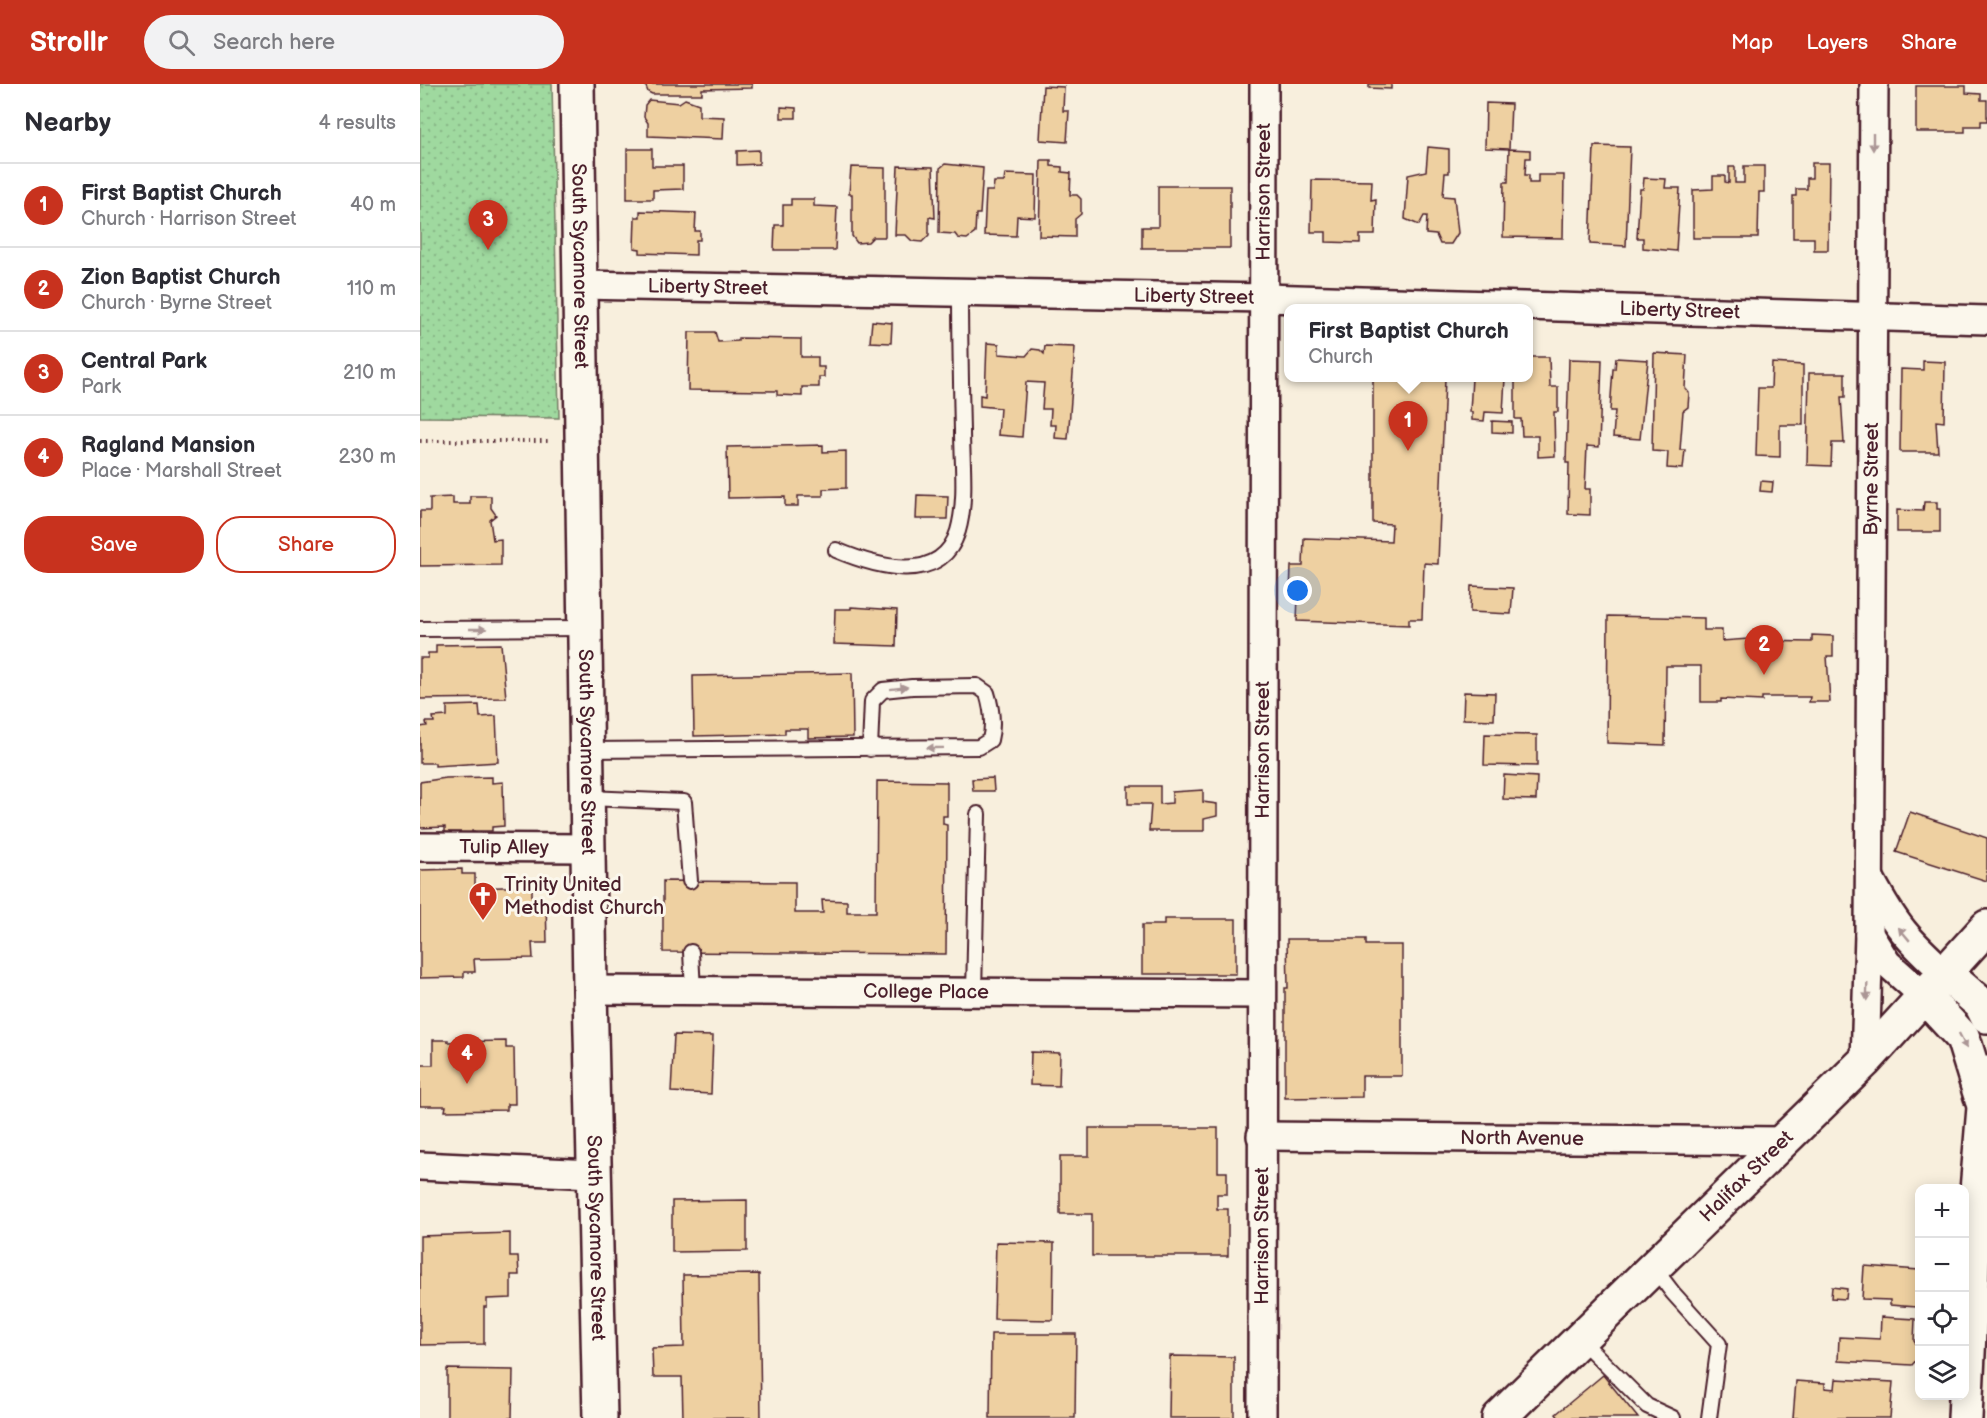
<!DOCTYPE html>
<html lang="en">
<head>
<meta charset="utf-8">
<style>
  body { margin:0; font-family:"Balsamiq Sans",sans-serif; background:#f2f2f3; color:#2b2b33 }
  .controls { position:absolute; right:18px; bottom:18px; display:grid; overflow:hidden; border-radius:12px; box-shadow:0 3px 15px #0003 }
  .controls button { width:54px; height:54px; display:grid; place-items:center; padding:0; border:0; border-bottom:2px solid #e1e1e2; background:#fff; color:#2b2b33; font:30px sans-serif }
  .you { position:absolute; left:878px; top:507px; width:21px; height:21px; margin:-15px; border:4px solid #fff; border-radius:50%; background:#1a73e8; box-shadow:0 0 0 9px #1a73e833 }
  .badge { display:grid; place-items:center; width:39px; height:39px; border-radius:50%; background:#c8321e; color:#fff; font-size:20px; font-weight:700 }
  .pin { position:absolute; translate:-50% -50px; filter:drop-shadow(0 2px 3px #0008) }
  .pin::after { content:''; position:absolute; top:32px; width:21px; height:18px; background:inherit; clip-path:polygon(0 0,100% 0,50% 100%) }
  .popup { position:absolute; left:864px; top:220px; width:249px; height:78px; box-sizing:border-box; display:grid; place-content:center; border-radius:12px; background:#fff; filter:drop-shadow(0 2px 4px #0005); font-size:20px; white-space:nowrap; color:#7c7c81 }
  .popup b { font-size:22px; color:#2b2b33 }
  .popup::after { content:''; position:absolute; left:50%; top:100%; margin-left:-12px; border:12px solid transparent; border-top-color:#fff }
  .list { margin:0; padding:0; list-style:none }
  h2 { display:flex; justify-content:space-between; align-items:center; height:78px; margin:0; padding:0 24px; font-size:26px }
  h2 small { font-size:20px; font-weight:400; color:#7c7c81 }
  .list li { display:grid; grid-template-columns:39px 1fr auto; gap:18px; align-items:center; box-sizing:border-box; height:84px; padding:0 24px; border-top:2px solid #e1e1e2 }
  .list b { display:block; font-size:22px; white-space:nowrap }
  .list p { margin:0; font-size:20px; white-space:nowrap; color:#7c7c81 }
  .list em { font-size:20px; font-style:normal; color:#7c7c81 }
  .actions { display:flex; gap:12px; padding:18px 24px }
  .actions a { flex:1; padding:14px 0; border:2px solid #c8321e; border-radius:24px; text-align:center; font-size:21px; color:#c8321e }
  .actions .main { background:#c8321e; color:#fff }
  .icon { flex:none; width:33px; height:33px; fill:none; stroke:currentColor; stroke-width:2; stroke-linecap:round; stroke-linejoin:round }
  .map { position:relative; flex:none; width:1567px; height:1334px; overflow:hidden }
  header { display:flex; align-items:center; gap:36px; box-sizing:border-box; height:84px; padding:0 30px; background:#c8321e; color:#fff }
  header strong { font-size:28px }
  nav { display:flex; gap:33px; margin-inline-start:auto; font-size:21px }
  .search { width:420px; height:54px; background:#f2f2f3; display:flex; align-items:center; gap:15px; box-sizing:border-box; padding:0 21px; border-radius:33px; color:#7c7c81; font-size:22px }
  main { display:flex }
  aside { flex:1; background:#fff }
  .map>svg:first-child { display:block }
  .park { fill:url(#park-dots); stroke:#747c65; stroke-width:1.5 }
  .building { fill:#eed0a1; stroke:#4a1f2b; stroke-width:1.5 }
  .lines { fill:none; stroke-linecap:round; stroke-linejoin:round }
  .service-casing { stroke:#4a1f2b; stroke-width:18 }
  .minor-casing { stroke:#4a1f2b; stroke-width:32 }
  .secondary-casing { stroke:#4a1f2b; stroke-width:38 }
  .path { stroke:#4a1f2b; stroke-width:4; stroke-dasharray:1.5 4.5; stroke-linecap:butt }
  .service { stroke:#fbf7ec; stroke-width:14 }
  .minor { stroke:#fbf7ec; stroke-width:27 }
  .secondary { stroke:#fbf7ec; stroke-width:33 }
  .oneway { fill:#ab9695 }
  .labels { text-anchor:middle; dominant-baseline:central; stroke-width:6; stroke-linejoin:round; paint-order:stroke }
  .street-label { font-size:20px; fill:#4a1f2b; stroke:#fbf7ec }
  .poi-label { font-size:20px; fill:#4a1f2b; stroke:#fbf7ec; text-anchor:start }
</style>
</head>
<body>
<header>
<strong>Strollr</strong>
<div class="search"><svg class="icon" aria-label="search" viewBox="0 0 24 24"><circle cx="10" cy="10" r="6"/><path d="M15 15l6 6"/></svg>Search here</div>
<nav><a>Map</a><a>Layers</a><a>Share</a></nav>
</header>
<main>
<aside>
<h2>Nearby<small>4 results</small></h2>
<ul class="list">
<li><span class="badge">1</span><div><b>First Baptist Church</b><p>Church · Harrison Street</p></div><em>40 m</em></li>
<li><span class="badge">2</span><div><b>Zion Baptist Church</b><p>Church · Byrne Street</p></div><em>110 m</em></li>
<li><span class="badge">3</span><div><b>Central Park</b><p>Park</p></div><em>210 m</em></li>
<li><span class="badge">4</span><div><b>Ragland Mansion</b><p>Place · Marshall Street</p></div><em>230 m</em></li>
</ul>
<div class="actions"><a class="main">Save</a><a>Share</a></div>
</aside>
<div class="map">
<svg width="1567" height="1334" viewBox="0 0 1567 1334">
  <defs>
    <pattern id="park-dots" width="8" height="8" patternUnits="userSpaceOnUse" patternTransform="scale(1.5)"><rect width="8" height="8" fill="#9fd99f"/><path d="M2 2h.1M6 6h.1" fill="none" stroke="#8aba89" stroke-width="1.8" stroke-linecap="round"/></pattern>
  </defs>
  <rect width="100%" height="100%" fill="#f8efdd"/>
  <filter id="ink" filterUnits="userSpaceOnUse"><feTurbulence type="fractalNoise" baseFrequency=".0167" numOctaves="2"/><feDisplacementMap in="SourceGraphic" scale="12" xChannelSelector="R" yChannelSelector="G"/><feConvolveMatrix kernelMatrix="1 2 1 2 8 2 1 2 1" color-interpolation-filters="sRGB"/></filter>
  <g filter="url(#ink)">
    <polygon class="park" points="0,0 132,0 139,334 0,333"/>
    <g class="building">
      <polygon points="225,0 332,0 332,4 282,5 282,10 232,10 228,8"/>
      <polygon points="949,0 971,0 971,5 949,4"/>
      <polygon points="623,2 644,3 643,27 649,27 647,58 620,56"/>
      <polygon points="1496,2 1546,2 1546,9 1561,10 1561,16 1567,16 1567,37 1561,37 1561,42 1545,42 1545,48 1496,48"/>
      <polygon points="265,15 279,20 279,32 304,33 303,55 228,52 228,39 224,33 225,21 229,16 259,19"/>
      <polygon points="1066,19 1091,20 1089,65 1065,64"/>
      <polygon points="361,23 376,24 376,34 361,34"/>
      <polygon points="1174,62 1210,63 1206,162 1170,160"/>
      <polygon points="1008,63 1029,65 1029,89 1025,89 1023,112 1034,113 1038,149 1031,160 1020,160 1016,151 1006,150 1007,132 1004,132 999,141 985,135 988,91 1006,87"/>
      <polygon points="207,65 232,65 232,82 263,82 263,105 233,106 233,115 207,115"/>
      <polygon points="1089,65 1110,66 1110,74 1106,74 1105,91 1109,91 1109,99 1118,99 1118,91 1144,91 1143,154 1083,153 1084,98 1088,98"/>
      <polygon points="339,66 339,80 317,81 317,67"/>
      <polygon points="621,76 631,76 631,82 642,83 642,88 651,89 650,111 657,111 661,115 661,130 655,135 655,153 619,152"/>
      <polygon points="1392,79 1409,79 1408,166 1394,166 1394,154 1373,154 1373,112 1376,112 1376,105 1387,105 1387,94 1392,94"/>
      <polygon points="525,80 563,84 560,130 556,130 555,149 547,155 538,154 535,150 519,149 520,84"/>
      <polygon points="478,82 513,83 515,134 509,133 509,151 502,158 492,157 486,151 475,151"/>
      <polygon points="1324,82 1344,82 1344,108 1339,108 1338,154 1273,154 1273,106 1293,105 1293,92 1305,92 1305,98 1309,99 1309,83 1315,83 1315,99 1324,99"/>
      <polygon points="431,83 465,84 465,153 453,153 448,158 437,159 432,152 432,110 429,110"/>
      <polygon points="585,90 616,91 615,133 597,132 596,152 564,151 566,107 573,107 574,98 584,98"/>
      <polygon points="1224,94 1246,95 1245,104 1260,104 1256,167 1223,164 1223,154 1217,154 1220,105 1223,105"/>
      <polygon points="892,96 952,97 951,116 956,115 955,151 940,151 940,159 906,158 906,148 891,148"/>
      <polygon points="738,102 810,102 810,164 722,164 722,143 738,143"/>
      <polygon points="371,115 394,115 394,122 417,123 415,166 354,166 355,141 363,141 363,121 371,121"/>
      <polygon points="220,127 276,129 275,147 280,147 280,156 276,156 276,171 220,169 220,165 214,164 215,133 220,133"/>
      <polygon points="452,237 472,239 471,259 450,258"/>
      <polygon points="269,248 295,248 298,258 318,257 318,254 381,255 381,273 398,273 398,283 404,283 404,293 399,293 399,303 382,303 382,312 357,311 357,307 268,306"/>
      <polygon points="567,259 579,260 579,270 606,272 612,265 620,266 624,270 625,262 655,263 648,355 635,354 636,341 630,341 631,325 622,325 624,299 606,298 602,353 578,351 580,324 560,322 560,311 565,312"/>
      <polygon points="1234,269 1267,271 1265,304 1269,309 1268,323 1263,327 1260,366 1265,366 1263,385 1247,384 1248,368 1232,367"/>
      <polygon points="1108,273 1129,273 1130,303 1138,303 1138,328 1134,328 1135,372 1118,373 1118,352 1102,352 1101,335 1095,335 1095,294 1108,294"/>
      <polygon points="1196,274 1228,276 1220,355 1193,353 1195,327 1190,327 1193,285 1195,285"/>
      <polygon points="1149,275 1182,276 1179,363 1167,362 1165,405 1170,405 1170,431 1148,430 1149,379 1146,379"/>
      <polygon points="1503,277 1525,278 1524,338 1516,337 1518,368 1480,368 1481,285 1503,286"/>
      <polygon points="1352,279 1383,281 1383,341 1360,341 1360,373 1336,372 1338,304 1351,304"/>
      <polygon points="1389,289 1425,289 1425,313 1421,313 1424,359 1412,359 1411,382 1387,381"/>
      <polygon points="953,294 1025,294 1018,480 1004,479 1002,535 989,535 989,541 877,537 878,511 870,510 871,482 883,482 884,454 971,457 972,440 953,439"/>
      <polygon points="1052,294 1085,294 1083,329 1065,328 1064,337 1052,336 1052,328 1050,328"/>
      <polygon points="1072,337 1092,338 1092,349 1072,348"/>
      <polygon points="403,361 403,368 426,367 426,404 403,405 403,412 378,412 378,422 365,422 365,413 308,414 307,363"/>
      <polygon points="1341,397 1353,398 1352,408 1340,407"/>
      <polygon points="497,411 528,412 527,435 496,435"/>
      <polygon points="50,412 71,412 71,424 76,431 70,436 73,456 81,455 81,481 0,482 0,427 10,427 10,414 33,413 33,420 50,420"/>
      <polygon points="1504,418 1517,418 1517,425 1520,425 1520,448 1477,448 1477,426 1503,427"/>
      <polygon points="1051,502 1093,504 1091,530 1050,528"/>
      <polygon points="431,523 477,526 476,562 414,560 415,525 431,525"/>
      <polygon points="1188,532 1284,534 1284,546 1302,546 1302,557 1342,554 1342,557 1392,558 1392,551 1413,552 1413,572 1407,572 1410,618 1389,618 1390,613 1342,613 1342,617 1301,615 1301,618 1281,618 1281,582 1246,582 1245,661 1187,659"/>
      <polygon points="81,560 86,614 0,615 0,574 8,574 8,569 16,569 16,561"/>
      <polygon points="432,589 433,653 388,654 388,645 365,645 365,650 274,652 273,592"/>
      <polygon points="1044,608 1075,609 1074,636 1043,635"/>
      <polygon points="59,621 60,633 76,632 78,678 15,682 15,679 0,679 0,643 7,642 6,638 14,638 13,633 27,632 27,622"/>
      <polygon points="1065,650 1117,651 1117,682 1064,681"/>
      <polygon points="1084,691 1117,693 1116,716 1083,715"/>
      <polygon points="72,693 72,699 83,698 84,742 72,743 72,747 52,747 52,750 25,751 25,743 0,744 0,698 26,694"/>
      <polygon points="573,694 574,707 553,707 552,695"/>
      <polygon points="457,697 527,698 527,732 523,732 523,740 527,741 526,870 243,868 243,797 375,798 375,829 403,829 402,816 427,817 427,828 456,828"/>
      <polygon points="708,702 740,702 740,720 752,719 752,708 783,706 783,718 797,720 797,732 784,735 784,747 729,747 731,720 708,720"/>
      <polygon points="1490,728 1567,754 1567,797 1476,768"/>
      <polygon points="42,785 42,790 55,790 55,804 112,802 112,818 126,817 127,859 112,859 113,874 54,875 55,888 44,888 44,893 0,894 0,786"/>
      <polygon points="744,835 816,835 816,890 722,890 722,841 744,841"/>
      <polygon points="867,855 946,855 946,861 982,861 982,992 942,992 942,1013 865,1014 865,904 868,904"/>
      <polygon points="254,951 293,952 291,1010 251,1008"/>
      <polygon points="13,956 28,956 28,958 86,957 86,964 94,964 95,1020 87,1020 87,1026 25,1027 26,1022 0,1022 0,981 13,981"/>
      <polygon points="611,968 640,969 639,1002 610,1001"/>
      <polygon points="669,1044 798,1044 798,1088 807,1088 807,1110 797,1110 797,1125 808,1125 808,1172 672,1172 672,1130 640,1130 640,1072 669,1072"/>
      <polygon points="327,1116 327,1167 252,1168 252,1117"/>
      <polygon points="90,1149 90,1173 98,1173 99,1191 91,1191 91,1214 67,1215 67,1223 64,1223 64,1260 0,1261 0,1152"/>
      <polygon points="576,1158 634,1159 633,1236 574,1235"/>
      <polygon points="1444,1182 1499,1186 1496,1223 1470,1221 1470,1216 1442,1215"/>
      <polygon points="339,1190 341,1334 263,1334 262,1293 233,1293 232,1264 264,1263 263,1191"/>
      <polygon points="1412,1203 1427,1205 1426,1215 1411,1214"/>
      <polygon points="1461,1233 1495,1235 1494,1257 1499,1264 1498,1274 1492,1281 1418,1277 1419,1253 1460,1255"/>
      <polygon points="571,1250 656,1250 655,1334 570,1334"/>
      <polygon points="750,1272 814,1273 814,1334 749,1334"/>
      <polygon points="27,1285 93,1286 92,1334 27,1334"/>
      <polygon points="1183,1291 1218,1334 1139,1334 1136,1330"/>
      <polygon points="1416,1295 1473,1298 1470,1334 1373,1334 1376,1297 1405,1299 1405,1304 1415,1305"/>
    </g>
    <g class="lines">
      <g class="service-casing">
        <g id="service">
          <path d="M416 466C454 482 521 503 538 447 547 416 542 378 542 347 541 301 540 256 540 210"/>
          <polyline points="0,545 165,544"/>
          <path d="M167 666 559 663 570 656C574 640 572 625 567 609L557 602 492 603 463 606 452 617 450 665"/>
          <polyline points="168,714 264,718 270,797"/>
          <polyline points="271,868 273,907"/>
          <polyline points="554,909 558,730"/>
          <polyline points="1234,1184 1253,1209 1299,1260 1289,1334"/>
          <polyline points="1160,1255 1227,1322 1253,1334"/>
        </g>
      </g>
      <g class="minor-casing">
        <g id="minor">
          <path id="s1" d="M160 201 845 214 1567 236"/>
          <path id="s2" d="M0 763 168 764"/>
          <path d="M1451 796C1475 841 1488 856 1526 890"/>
          <polyline points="1449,850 1467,879 1505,913"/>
          <path id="s3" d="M170 906 841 910"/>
          <path id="s4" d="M1445 977 1449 850 1454 0"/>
          <path id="s5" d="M841 1052 1364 1057"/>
          <polyline points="0,1082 173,1090"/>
          <path id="s6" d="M842 1334 844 0"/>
        </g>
      </g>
      <g class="secondary-casing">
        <g id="secondary">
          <path id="s7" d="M157 0 170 906 180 1334"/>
          <polyline points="1526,890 1561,920 1567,932"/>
          <polyline points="1505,913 1543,954 1562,1016"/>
          <path id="s8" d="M1079 1334 1445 977 1567 843"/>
          <polyline points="1545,1334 1554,1142 1567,988"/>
        </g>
      </g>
      <polyline class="path" points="0,357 132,357"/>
      <use href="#service" class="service"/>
      <use href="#minor" class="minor"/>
      <use href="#secondary" class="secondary"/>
    </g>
    <defs><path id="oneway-solid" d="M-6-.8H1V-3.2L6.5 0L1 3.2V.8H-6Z" transform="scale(1.5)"/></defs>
    <g class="oneway">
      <use href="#oneway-solid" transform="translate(1453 58) rotate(90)"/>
      <use href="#oneway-solid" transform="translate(58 545)"/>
      <use href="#oneway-solid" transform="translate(479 604) rotate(-7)"/>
      <use href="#oneway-solid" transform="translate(515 664) rotate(179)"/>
      <use href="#oneway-solid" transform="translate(1484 850) rotate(-130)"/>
      <use href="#oneway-solid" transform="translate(1447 908) rotate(92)"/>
      <use href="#oneway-solid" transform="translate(1543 957) rotate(63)"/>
    </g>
  </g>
  <defs>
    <g id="church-pin" transform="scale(1.5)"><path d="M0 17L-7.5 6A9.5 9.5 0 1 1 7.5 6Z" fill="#c8321e" stroke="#fbf7ec"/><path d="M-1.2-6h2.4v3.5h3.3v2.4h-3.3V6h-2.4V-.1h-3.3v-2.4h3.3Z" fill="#fff"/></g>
  </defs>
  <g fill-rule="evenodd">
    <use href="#church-pin" x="63" y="812"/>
  </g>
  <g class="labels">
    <g class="street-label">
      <text stroke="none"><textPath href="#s6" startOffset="1226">Harrison Street</textPath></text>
      <text stroke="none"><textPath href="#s7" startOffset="182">South Sycamore Street</textPath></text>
      <text stroke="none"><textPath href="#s1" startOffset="128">Liberty Street</textPath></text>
      <text stroke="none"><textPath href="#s1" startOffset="614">Liberty Street</textPath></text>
      <text stroke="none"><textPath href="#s1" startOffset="1100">Liberty Street</textPath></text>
      <text stroke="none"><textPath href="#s4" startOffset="582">Byrne Street</textPath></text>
      <text stroke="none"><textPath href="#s7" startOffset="668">South Sycamore Street</textPath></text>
      <text stroke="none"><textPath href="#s6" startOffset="668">Harrison Street</textPath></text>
      <text stroke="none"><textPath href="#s2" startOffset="84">Tulip Alley</textPath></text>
      <text stroke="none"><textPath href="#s3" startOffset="336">College Place</textPath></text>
      <text stroke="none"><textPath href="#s5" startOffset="261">North Avenue</textPath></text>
      <text stroke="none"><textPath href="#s8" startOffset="346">Halifax Street</textPath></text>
      <text stroke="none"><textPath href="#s7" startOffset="1154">South Sycamore Street</textPath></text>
      <text stroke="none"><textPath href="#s6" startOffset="182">Harrison Street</textPath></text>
    </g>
    <g class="poi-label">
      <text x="84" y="801">Trinity United<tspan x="84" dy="23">Methodist Church</tspan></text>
    </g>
  </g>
</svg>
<div class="controls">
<button>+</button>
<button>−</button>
<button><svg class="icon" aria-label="locate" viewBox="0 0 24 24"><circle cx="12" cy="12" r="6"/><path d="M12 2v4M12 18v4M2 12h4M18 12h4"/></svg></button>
<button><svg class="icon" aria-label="layers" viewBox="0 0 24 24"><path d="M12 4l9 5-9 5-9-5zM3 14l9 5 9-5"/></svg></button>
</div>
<div class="you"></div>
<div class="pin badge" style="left:988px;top:367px">1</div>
<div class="popup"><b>First Baptist Church</b>Church</div>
<div class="pin badge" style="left:1344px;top:591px">2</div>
<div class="pin badge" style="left:68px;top:166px">3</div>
<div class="pin badge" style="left:47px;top:1000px">4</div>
</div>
</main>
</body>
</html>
